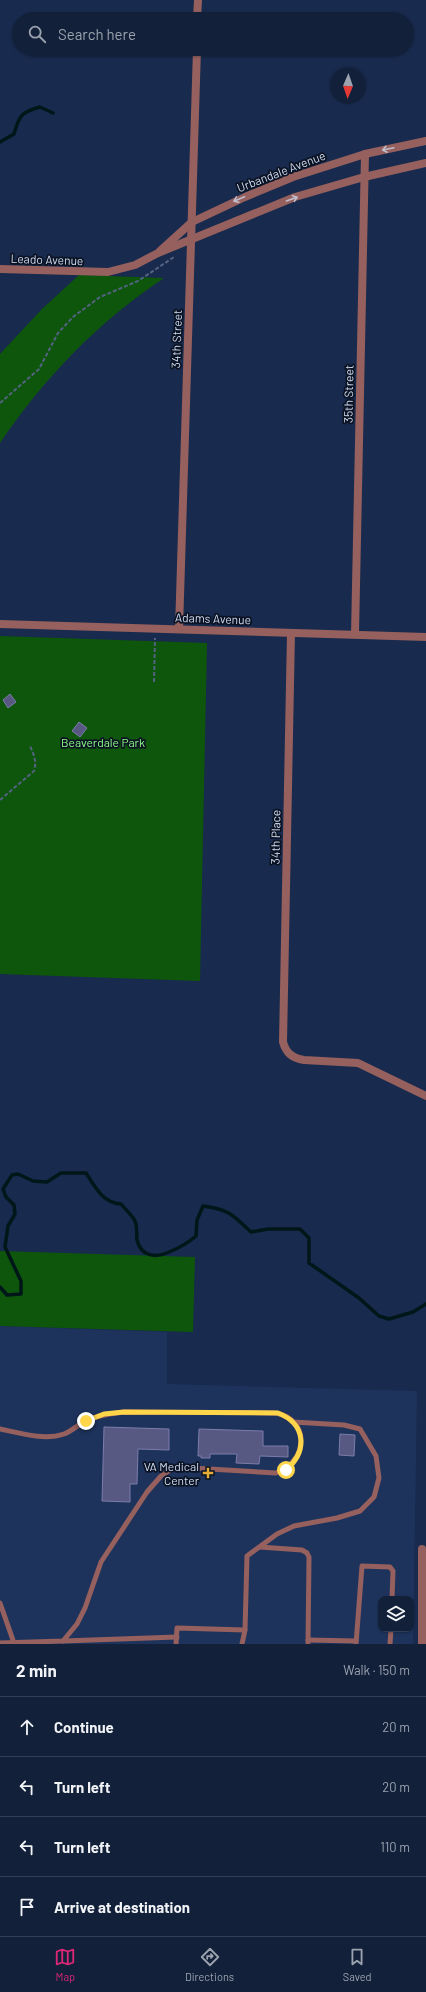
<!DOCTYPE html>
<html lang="en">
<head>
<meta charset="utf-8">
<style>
  body { margin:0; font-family:Barlow,sans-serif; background:#1f2d45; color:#f1f3f6 }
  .controls { position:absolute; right:12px; bottom:12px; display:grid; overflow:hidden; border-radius:8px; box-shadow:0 1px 3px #0004 }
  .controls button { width:36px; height:36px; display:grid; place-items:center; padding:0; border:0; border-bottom:1px solid #313e54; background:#12203a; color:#f1f3f6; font:20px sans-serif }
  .compass { position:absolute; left:330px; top:68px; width:36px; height:36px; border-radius:50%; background:#12203a; box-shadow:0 1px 3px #0004; rotate:182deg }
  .stop { position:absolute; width:12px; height:12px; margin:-9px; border:3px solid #ffd54a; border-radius:50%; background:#fff }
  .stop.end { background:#ffd54a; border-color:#fff; box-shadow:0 1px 4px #0008 }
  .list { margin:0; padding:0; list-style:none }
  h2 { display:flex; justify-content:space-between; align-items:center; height:52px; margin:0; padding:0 16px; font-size:17px }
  h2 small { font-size:13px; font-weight:400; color:#9ca3af }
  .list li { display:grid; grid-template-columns:26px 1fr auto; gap:12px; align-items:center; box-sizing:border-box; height:60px; padding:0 16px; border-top:1px solid #313e54 }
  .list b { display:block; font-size:15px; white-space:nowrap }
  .list em { font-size:13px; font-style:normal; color:#9ca3af }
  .icon { flex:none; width:22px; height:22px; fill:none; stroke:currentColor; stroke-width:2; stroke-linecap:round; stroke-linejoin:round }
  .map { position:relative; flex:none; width:426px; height:1644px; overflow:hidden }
  .search { position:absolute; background:#12203a; box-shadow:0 1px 3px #0004; left:12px; right:12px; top:12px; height:44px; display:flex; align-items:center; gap:10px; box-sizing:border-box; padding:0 14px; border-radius:22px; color:#9ca3af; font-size:15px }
  .sheet { height:292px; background:#12203a }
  nav { display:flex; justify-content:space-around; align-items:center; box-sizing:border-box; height:56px; border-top:1px solid #313e54; background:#12203a; font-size:11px; color:#9ca3af }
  nav a { display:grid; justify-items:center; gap:2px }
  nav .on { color:#db2777 }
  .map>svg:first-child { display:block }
  .built { fill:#1e335c; fill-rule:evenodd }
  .green { fill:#0e560c }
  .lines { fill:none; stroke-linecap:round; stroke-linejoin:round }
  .stream { stroke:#001719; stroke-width:3.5 }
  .building { fill:#585983; stroke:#7b7ca9 }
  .path { stroke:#536382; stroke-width:2; stroke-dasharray:4 2; stroke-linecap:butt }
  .service { stroke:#95605d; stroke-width:5 }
  .minor { stroke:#95605d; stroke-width:8 }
  .tertiary { stroke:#95605d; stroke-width:8 }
  .oneway { stroke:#c0bccc }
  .route { stroke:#ffd54a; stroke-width:5 }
  .poi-dot { fill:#e4ad35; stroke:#0b1323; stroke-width:1.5 }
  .labels { text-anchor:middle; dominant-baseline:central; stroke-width:3.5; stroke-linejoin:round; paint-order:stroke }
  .street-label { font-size:12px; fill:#cedbf1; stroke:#0b1323 }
  .park-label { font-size:12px; fill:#8dfd86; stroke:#0b1323 }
  .poi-label { font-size:12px; fill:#cedbf1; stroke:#0b1323; text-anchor:end }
</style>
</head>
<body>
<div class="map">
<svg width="426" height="1644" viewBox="0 0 426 1644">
  <rect width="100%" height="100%" fill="#182a4d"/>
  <path class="built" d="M0 1326 167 1332V1384L417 1391 413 1644H0ZM381 1599H411V1629H381Z"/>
  <g class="green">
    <path d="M79 275 164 278C98 322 45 377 0 443V354L42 309Z"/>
    <polygon points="0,636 207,643 200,981 0,974"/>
    <polygon points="0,1251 195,1257 193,1332 0,1326"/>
  </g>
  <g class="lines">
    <g class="stream">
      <path d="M0 142 14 134C19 116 21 112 40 107L53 113"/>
      <path d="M0 1287 7 1295 21 1294V1281L5 1247 8 1226 15 1214 14 1205 6 1197 3 1189 12 1175 18 1174 33 1181 47 1182 61 1173H86C95 1187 103 1203 121 1204 125 1209 132 1215 135 1221 138 1228 136 1233 137 1240 141 1257 156 1258 169 1252 179 1248 188 1243 196 1236L197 1220 203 1206C228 1209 233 1215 251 1232L268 1229H300L309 1238V1263L359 1298 379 1316 389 1319 413 1312 426 1304"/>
    </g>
  </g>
  <g class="building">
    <polygon points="10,694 16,702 8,708 3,700"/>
    <polygon points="79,722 87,728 80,737 72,731"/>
    <polygon points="104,1427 169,1429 169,1450 138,1449 137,1484 130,1484 130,1502 102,1501"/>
    <polygon points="199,1429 263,1431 263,1446 288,1446 288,1457 260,1456 259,1464 236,1463 237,1454 210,1454 210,1458 201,1458 201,1456 198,1456"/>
    <polygon points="340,1434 355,1435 354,1456 339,1455"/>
  </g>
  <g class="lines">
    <g class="path">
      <polyline points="0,403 39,369 58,333 73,317 100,297 138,281 174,257"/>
      <polyline points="154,682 155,638"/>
      <path d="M0 800 34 771C37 762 34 755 30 746"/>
    </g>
    <g class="service">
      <path d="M0 1429C20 1433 44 1441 64 1434 72 1431 78 1425 85 1421 98 1415 110 1414 124 1412L275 1413C310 1418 309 1461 276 1473L175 1467 161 1476 147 1492 101 1562 85 1608 77 1624 63 1641 0 1643"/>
      <polyline points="260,1547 302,1550 307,1553 309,1557 308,1644"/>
      <polyline points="0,1603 14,1643"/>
      <polyline points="308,1640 356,1641"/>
      <polyline points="63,1641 177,1637"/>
      <polyline points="176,1644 177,1628 245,1630 247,1556 277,1534 294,1526 337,1518 360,1511 374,1497 379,1478 376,1456 360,1429 344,1425 293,1422"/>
      <polyline points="242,1644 245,1630"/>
      <polyline points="356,1644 362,1566 390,1567 393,1571 392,1599"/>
      <polyline points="390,1644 391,1629"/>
    </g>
    <g class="minor">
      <polyline points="197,19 198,0"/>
      <polyline points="0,624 426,637"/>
      <polyline points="179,629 197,49"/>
      <path d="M291 633 283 1042C286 1053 292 1058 304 1060L358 1063 426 1096"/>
      <polyline points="355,634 365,154"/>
      <polyline points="422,1549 422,1644"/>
    </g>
    <g class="tertiary">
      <polyline points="160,251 192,222 245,197 293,177 365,154 426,141"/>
      <polyline points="0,269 108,272 135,265 158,253 295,197 364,177 426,163"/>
    </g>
  </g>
  <defs><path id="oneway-shaft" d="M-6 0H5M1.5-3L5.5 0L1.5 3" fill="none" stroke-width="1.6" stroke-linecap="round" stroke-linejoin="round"/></defs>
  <g class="oneway">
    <use href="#oneway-shaft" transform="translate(388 149) rotate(168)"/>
    <use href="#oneway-shaft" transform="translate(239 199) rotate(157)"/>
    <use href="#oneway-shaft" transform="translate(292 199) rotate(-19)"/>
  </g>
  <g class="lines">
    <path class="route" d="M86 1421 104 1414 124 1412 278 1413C306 1424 308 1451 286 1470"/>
  </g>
  <path class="poi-dot" d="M206 1467h4v4h4v4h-4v4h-4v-4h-4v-4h4z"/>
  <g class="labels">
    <g class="street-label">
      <text transform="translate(281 171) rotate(-21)">Urbandale Avenue</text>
      <text transform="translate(47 259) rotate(2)">Leado Avenue</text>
      <text transform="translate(176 339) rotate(-88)">34th Street</text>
      <text transform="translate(348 394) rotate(-89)">35th Street</text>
      <text transform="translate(213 618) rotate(2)">Adams Avenue</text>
      <text transform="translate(275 837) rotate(-89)">34th Place</text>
    </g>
    <g class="park-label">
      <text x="103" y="742">Beaverdale Park</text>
    </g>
    <g class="poi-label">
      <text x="199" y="1466">VA Medical<tspan x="199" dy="14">Center</tspan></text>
    </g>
  </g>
</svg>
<div class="controls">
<button><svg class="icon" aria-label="layers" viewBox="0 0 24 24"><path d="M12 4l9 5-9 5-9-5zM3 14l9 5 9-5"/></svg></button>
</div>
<svg class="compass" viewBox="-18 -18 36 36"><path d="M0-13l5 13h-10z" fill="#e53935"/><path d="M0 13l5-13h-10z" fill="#9ca3af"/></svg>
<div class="stop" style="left:286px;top:1470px"></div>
<div class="stop end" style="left:86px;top:1421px"></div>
<div class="search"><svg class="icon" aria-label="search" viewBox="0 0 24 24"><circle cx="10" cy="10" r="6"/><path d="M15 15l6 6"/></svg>Search here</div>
</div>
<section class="sheet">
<h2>2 min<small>Walk · 150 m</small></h2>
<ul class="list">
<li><svg class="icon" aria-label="ahead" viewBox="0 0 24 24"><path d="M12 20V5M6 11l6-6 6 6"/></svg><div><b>Continue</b></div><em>20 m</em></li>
<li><svg class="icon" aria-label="left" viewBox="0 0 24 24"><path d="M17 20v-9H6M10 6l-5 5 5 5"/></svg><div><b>Turn left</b></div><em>20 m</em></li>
<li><svg class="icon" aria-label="left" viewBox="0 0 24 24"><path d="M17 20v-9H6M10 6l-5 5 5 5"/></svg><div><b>Turn left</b></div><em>110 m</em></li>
<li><svg class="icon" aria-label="arrive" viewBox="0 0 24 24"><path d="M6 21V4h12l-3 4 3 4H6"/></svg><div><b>Arrive at destination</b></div></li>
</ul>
</section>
<nav>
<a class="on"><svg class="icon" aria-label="map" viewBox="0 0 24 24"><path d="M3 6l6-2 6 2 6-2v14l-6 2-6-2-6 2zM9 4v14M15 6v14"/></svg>Map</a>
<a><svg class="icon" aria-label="directions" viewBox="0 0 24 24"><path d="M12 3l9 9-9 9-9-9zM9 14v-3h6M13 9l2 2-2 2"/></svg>Directions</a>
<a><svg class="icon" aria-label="saved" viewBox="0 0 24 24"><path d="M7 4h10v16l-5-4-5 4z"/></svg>Saved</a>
</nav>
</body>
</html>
